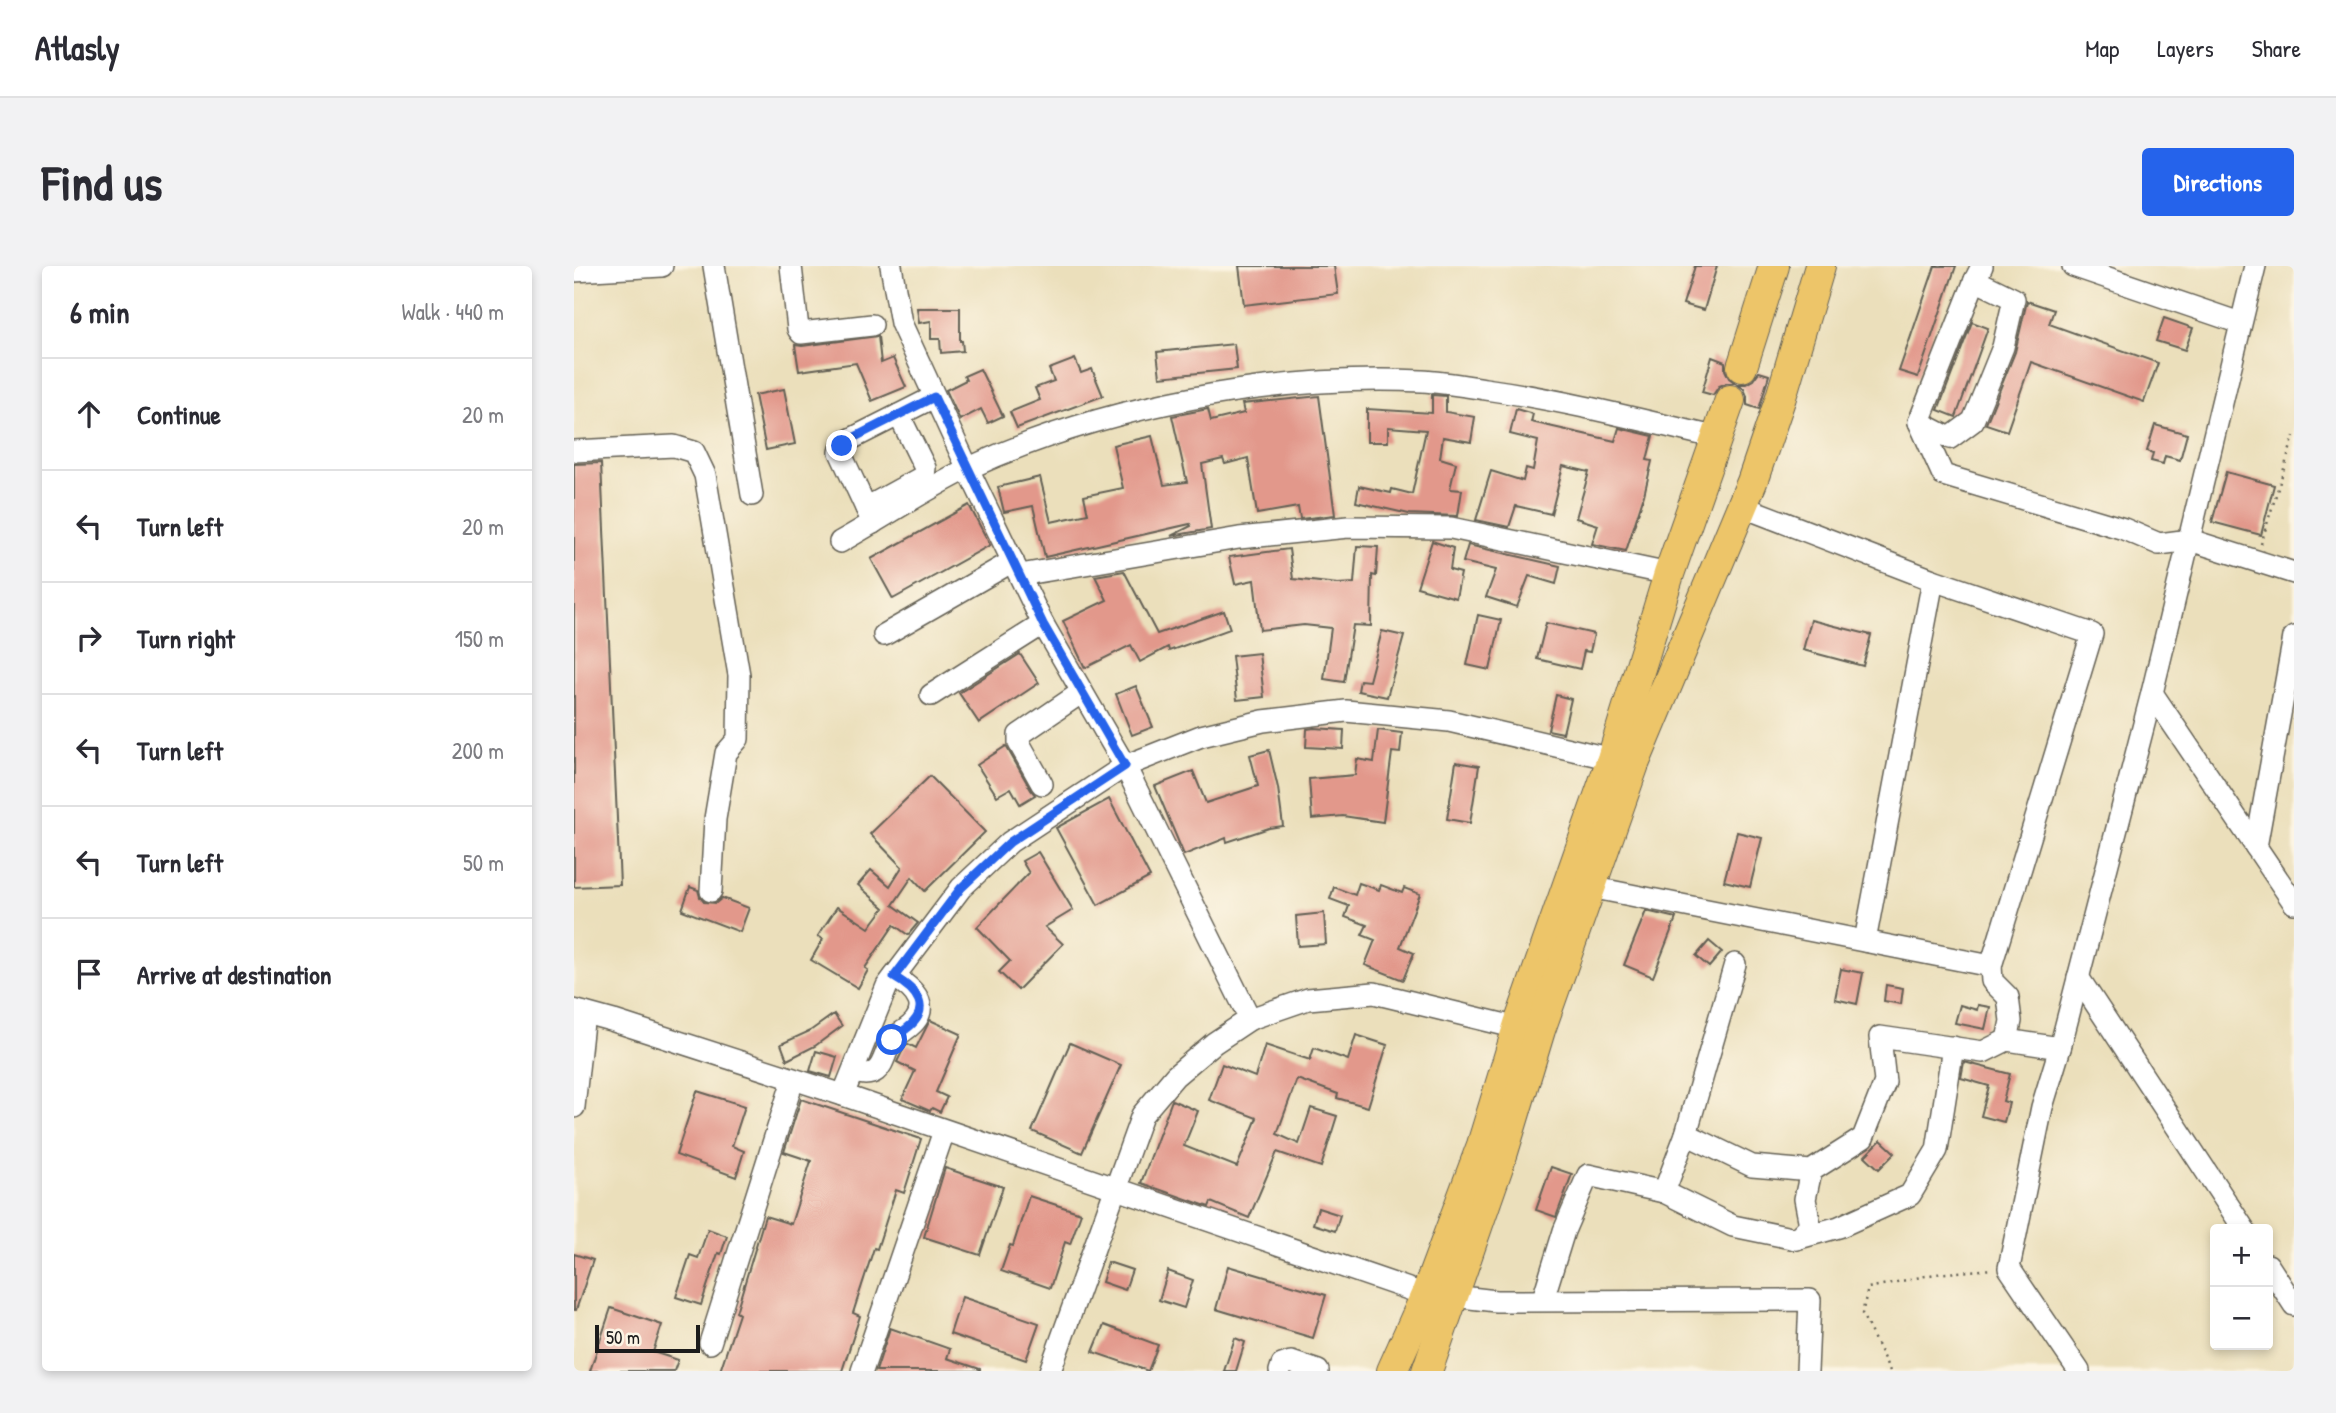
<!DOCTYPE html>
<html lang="en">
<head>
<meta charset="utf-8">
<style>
  body { margin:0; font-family:"Patrick Hand",sans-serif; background:#f2f2f3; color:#2b2b33 }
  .controls { position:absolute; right:21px; bottom:21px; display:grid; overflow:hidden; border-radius:7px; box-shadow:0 4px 10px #0003 }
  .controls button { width:63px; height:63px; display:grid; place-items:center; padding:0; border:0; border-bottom:2px solid #e1e1e2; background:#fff; color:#2b2b33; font:35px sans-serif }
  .scale { position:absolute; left:21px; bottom:18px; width:105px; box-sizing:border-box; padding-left:7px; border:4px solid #1c1c1c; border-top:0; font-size:19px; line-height:24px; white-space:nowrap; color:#1c1c1c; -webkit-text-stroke:5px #fcf5e5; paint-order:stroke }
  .stop { position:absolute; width:21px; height:21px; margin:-16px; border:5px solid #2563eb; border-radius:50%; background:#fff }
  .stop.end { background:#2563eb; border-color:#fff; box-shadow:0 2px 7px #0008 }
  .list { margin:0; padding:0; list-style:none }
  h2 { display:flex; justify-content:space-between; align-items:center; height:91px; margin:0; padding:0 28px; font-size:30px }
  h2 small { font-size:23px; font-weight:400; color:#7c7c81 }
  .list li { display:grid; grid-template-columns:46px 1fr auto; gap:21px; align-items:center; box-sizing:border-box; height:112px; padding:0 28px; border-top:2px solid #e1e1e2 }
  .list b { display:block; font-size:26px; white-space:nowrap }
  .list em { font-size:23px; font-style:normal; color:#7c7c81 }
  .icon { flex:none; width:38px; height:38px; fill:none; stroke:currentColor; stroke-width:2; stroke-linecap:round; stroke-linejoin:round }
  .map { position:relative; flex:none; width:1720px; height:1105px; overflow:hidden; border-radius:7px }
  header { display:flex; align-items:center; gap:42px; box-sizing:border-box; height:98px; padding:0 35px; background:#fff; border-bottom:2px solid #e1e1e2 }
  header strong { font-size:33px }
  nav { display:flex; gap:38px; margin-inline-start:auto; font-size:24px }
  .intro { display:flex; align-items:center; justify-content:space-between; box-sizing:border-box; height:168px; padding:0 42px }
  h1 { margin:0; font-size:49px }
  .button { padding:18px 32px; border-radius:7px; background:#2563eb; color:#fff; font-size:24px; font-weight:700 }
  main { display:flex; gap:42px; padding:0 42px }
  aside { flex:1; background:#fff; border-radius:7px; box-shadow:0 4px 10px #0003 }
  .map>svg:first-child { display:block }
  .building { fill:#e2988b }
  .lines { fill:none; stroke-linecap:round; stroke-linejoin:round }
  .minor-casing { stroke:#646054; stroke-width:24 }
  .highway-casing { stroke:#646054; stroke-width:32 }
  .path { stroke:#646054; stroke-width:2.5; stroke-dasharray:2 5; stroke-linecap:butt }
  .minor { stroke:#fff; stroke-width:21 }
  .highway { stroke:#edc569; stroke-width:30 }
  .route { stroke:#2563eb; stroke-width:9 }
</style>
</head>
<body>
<header>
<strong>Atlasly</strong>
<nav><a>Map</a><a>Layers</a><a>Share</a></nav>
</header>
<div class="intro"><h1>Find us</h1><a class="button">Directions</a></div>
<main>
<aside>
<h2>6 min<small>Walk · 440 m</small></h2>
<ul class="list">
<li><svg class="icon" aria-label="ahead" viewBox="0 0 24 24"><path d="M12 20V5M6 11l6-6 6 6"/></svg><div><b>Continue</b></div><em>20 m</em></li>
<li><svg class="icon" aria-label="left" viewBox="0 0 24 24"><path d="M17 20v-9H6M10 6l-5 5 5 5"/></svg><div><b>Turn left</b></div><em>20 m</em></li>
<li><svg class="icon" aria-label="right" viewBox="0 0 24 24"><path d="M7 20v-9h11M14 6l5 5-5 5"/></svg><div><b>Turn right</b></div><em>150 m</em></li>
<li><svg class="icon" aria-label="left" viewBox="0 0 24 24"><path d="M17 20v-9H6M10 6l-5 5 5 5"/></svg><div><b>Turn left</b></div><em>200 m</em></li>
<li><svg class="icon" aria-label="left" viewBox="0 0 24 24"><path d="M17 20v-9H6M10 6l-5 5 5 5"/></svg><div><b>Turn left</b></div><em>50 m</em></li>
<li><svg class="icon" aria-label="arrive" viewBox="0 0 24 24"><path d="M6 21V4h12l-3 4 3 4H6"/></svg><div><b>Arrive at destination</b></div></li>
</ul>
</aside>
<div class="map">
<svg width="1720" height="1105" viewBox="0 0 1720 1105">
  <rect width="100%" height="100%" fill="#fcf5e5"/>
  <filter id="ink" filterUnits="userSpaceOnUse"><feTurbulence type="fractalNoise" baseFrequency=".0143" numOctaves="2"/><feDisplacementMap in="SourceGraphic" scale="14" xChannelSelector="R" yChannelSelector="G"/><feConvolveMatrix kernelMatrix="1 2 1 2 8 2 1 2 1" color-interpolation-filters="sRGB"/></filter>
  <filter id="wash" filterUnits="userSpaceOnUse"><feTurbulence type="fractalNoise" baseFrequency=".00686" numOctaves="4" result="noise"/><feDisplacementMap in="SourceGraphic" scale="28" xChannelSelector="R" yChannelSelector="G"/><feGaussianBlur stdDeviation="1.57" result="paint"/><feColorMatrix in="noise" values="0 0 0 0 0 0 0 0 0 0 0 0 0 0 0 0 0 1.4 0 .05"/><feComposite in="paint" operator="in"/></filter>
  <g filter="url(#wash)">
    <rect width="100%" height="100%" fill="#ebdfbb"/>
    <g id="blocks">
      <g class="building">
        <polygon points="665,0 760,0 764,28 670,39"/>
        <polygon points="1121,0 1143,0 1130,44 1109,38"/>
        <polygon points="1361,0 1382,0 1344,111 1325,105"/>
        <polygon points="1453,35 1480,44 1475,58 1584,97 1570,136 1457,96 1433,165 1412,158 1441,86"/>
        <polygon points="343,42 386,42 386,75 388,75 389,85 367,87 366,73 357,73 357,55 345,57"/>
        <polygon points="1590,52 1619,62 1611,84 1582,75"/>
        <polygon points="1398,56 1414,62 1382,151 1364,144"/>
        <polygon points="304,70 307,97 319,92 332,121 298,135 282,97 225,105 221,79 228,80"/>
        <polygon points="660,78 663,103 586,111 583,86"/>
        <polygon points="1138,91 1151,96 1151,104 1155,112 1163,118 1172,118 1179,114 1185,106 1195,109 1185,143 1173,139 1173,130 1170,123 1161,117 1153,117 1145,120 1139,129 1128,126"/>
        <polygon points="501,93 507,107 518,103 529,130 443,162 436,146 466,134 461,122 480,115 475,103"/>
        <polygon points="406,103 429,150 414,157 407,143 386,154 372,124 392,114 390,110"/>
        <polygon points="210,123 221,178 192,184 181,129"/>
        <polygon points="858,129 872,130 872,146 901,151 897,176 869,171 866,192 882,197 876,223 888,224 884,250 835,248 782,236 785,220 817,227 818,223 838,228 852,164 814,161 814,176 793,176 793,143 858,147"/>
        <polygon points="745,130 761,249 726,253 724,241 683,248 674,192 651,198 649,193 628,198 637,263 597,270 617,260 616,258 471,291 459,240 430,246 424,221 466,211 477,256 514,248 510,230 549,222 539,179 578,170 590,219 613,216 598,150 634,143 637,155 670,147 668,138"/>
        <polygon points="942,143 959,148 957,156 1041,175 1045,162 1079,170 1073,194 1078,195 1070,229 1052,285 1018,278 1024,259 1002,252 1015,206 989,200 977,248 942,240 935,261 902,254 917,205 949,215 952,202 959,204 964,175 936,168"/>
        <polygon points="1581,159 1613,168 1606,194 1591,190 1589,198 1577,195 1579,187 1573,185"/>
        <polygon points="27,197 46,619 0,621 0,198"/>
        <polygon points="1652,206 1700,219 1687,269 1638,256"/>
        <polygon points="395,239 416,279 319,333 297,293"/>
        <polygon points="858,275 879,282 876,304 887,307 882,332 843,321"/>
        <polygon points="894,279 986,300 982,318 955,310 943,341 912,331 922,304 889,296"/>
        <polygon points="783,280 804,281 802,310 798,309 797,360 779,359 770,416 750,413 757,362 730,359 686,364 680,314 661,318 655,291 715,283 719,313 764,318 780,317"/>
        <polygon points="550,305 583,368 650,345 656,363 595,385 594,381 566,396 557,379 511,402 489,355 533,334 521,310"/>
        <polygon points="904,349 927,354 916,404 893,399"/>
        <polygon points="1237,354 1297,369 1289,400 1229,384"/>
        <polygon points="972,357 1020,368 1016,386 1010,385 1006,403 963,393"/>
        <polygon points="808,365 830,370 813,431 784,425 786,414 795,415"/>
        <polygon points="685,387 690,431 663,434 658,390"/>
        <polygon points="446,388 465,417 405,457 385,427"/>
        <polygon points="562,420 579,461 558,469 542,428"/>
        <polygon points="982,429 997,433 989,467 974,464"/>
        <polygon points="740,462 770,464 769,483 732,481 733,463"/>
        <polygon points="804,464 828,467 826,487 818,486 809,556 769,550 738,553 735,513 781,509 783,493 800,496"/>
        <polygon points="432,480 457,524 461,529 446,538 437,522 423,530 403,499"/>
        <polygon points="695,484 704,522 709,560 695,562 653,576 652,572 610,589 581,520 619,505 632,537 684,520 676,489"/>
        <polygon points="882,496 905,500 896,557 873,553"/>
        <polygon points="356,510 411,566 351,625 338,611 319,639 344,657 334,669 320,659 291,702 294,704 284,722 237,694 249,673 244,670 263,641 295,662 310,642 284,619 297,604 316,620 328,601 296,568"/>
        <polygon points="535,533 576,611 524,639 482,562"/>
        <polygon points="1163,566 1188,572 1176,621 1150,615"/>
        <polygon points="464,586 499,644 471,661 489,678 444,724 425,706 436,695 403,661 455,607 448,595"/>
        <polygon points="785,617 805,624 807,619 828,627 830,622 846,628 826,681 840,687 829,714 791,699 801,674 788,669 793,659 771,651 775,640 756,633 760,621 781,629"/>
        <polygon points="116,621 124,624 126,631 130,636 142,637 148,632 175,642 166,666 108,644"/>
        <polygon points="1072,645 1102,652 1079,711 1050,699"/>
        <polygon points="750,647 752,678 724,680 722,650"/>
        <polygon points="1135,675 1148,686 1135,701 1122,690"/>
        <polygon points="1267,703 1289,707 1283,738 1261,733"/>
        <polygon points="1312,719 1329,722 1327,738 1310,735"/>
        <polygon points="1386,739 1403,744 1404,739 1416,741 1411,763 1381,757"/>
        <polygon points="260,748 268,760 241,780 213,794 207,778 236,765"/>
        <polygon points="356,754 387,768 362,826 373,831 366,846 358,842 356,845 328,833 341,805 323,796 331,780 334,778 342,782"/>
        <polygon points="782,769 813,779 794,841 763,832 764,828 723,813 703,868 725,878 737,842 763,850 747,901 703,886 675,952 637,936 635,941 567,917 598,834 624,845 610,880 663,901 683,852 635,834 648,798 681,811 691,779 736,794 740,782 774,794"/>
        <polygon points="496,777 547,799 508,887 458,865"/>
        <polygon points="242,785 263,791 257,811 236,805"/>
        <polygon points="1390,796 1436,808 1429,835 1435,837 1430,856 1407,850 1415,820 1387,812"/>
        <polygon points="123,825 171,840 158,880 170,885 162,911 102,889"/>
        <polygon points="227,833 347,873 330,927 322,924 303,983 300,982 279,1047 286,1050 268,1105 146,1105 165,1048 162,1046 191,950 217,958 237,895 210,886"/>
        <polygon points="1307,874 1321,887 1305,903 1291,890"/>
        <polygon points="977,901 998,908 982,951 962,944"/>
        <polygon points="371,902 429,921 406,989 350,971"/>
        <polygon points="455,930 507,947 496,978 491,976 476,1022 427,1005 436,979 439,980"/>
        <polygon points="744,942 766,949 761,965 739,958"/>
        <polygon points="134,963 153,970 147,988 144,987 127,1039 102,1031 116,989 124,992"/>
        <polygon points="0,988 19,994 2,1044 0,1044"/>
        <polygon points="534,996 558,1004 551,1024 528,1016"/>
        <polygon points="654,1000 752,1029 739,1072 642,1043"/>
        <polygon points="594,1005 619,1014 610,1042 585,1034"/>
        <polygon points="388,1031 465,1057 452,1094 376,1068"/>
        <polygon points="37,1042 88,1059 79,1086 104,1094 100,1105 16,1105"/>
        <polygon points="530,1059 584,1079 574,1105 519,1086"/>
        <polygon points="316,1062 376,1083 373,1092 406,1103 406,1105 302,1105"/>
        <polygon points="661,1072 671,1076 662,1105 650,1105"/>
      </g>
    </g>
  </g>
  <g filter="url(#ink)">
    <use href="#blocks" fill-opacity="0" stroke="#646054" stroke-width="2"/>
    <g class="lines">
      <g class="minor-casing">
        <g id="minor">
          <polyline points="140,0 178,229"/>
          <polyline points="217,0 224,63 227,67 298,59"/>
          <polyline points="317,0 327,57 394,203 469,358 551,500 676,753"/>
          <polyline points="1408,0 1401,14 1440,33 1429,81 1399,155 1376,172 1345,156 1369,209 1550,263 1585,278 1616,274 1720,307"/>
          <polyline points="1499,0 1666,57"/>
          <polyline points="0,5 88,0"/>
          <polyline points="1345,156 1401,14"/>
          <polyline points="0,185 100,180 120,186 131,209 165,409 164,473 152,487 141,553 137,625"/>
          <polyline points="292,242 350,210 351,202 325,149"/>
          <polyline points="299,257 266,186 268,180 273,175 360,131"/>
          <path d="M266 276C309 252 351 223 395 202 528 140 702 108 848 115 869 116 891 120 911 123 990 134 1067 154 1144 172"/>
          <polyline points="446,309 665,272 774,261 877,262 1095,308"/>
          <polyline points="310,369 439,295"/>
          <polyline points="1578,427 1720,637"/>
          <polyline points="357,429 469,358"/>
          <polyline points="468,518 445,477 445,469 508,426"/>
          <polyline points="1682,581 1720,371"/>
          <polyline points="1016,621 1417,700 1518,368 1359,314 1167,240"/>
          <polyline points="1291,675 1359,314"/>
          <polyline points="1417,700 1418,715 1434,731 1437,755 1433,774"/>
          <polyline points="1504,711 1670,963"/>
          <polyline points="0,744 40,755 269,829 852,1029"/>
          <path d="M279 806C310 815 307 793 318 774 322 769 327 767 331 764 359 744 344 725 320 711"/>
          <polyline points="269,829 313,720 387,622 436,576 551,500 627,470 689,455 772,445 875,455 1038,493"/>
          <polyline points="0,841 10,747"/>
          <polyline points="1112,868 1178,900 1237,905 1289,872 1311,816 1306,771 1409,786 1433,774 1486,782"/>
          <polyline points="1090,926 1159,960 1222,973 1265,961 1336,929 1363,884 1379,781"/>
          <polyline points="1222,973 1236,959 1231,933 1237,905"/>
          <polyline points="1694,999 1720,1039"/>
          <polyline points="879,1030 922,1035 1236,1034 1233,1105"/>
          <polyline points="969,1033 990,965 1014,909 1090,926 1112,868 1161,698"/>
          <polyline points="136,1077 219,814"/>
          <polyline points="288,1105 370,865"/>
          <polyline points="476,1105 568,849 601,810 640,777 676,753 734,733 800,727 944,762"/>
          <polyline points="706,1105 708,1099 717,1096 744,1105"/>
          <polyline points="1505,1105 1435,1002 1468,841 1486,782 1578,427 1681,0"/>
        </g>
      </g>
      <g class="highway-casing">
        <g id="highway">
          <polyline points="1168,101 1200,0"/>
          <polyline points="818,1105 852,1029 908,879 945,758 1038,493 1095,308 1156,134"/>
          <polyline points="853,1105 929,886 966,764 1060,498 1178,216 1207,131 1246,0"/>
        </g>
      </g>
      <g class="path">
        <polyline points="1687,278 1720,170"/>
        <polyline points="1316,1105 1288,1048 1294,1022 1361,1008 1419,1003"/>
      </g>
      <use href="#minor" class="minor"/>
      <use href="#highway" class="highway"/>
    </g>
  </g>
  <g class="lines" filter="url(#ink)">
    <path class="route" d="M268 180 273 175 360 131 469 358 551 500 436 576 387 622 320 711C343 724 359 743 332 763 327 767 323 769 318 774"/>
  </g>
</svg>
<div class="controls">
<button>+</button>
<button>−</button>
</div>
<div class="scale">50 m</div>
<div class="stop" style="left:318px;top:774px"></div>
<div class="stop end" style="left:268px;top:180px"></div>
</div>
</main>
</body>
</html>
